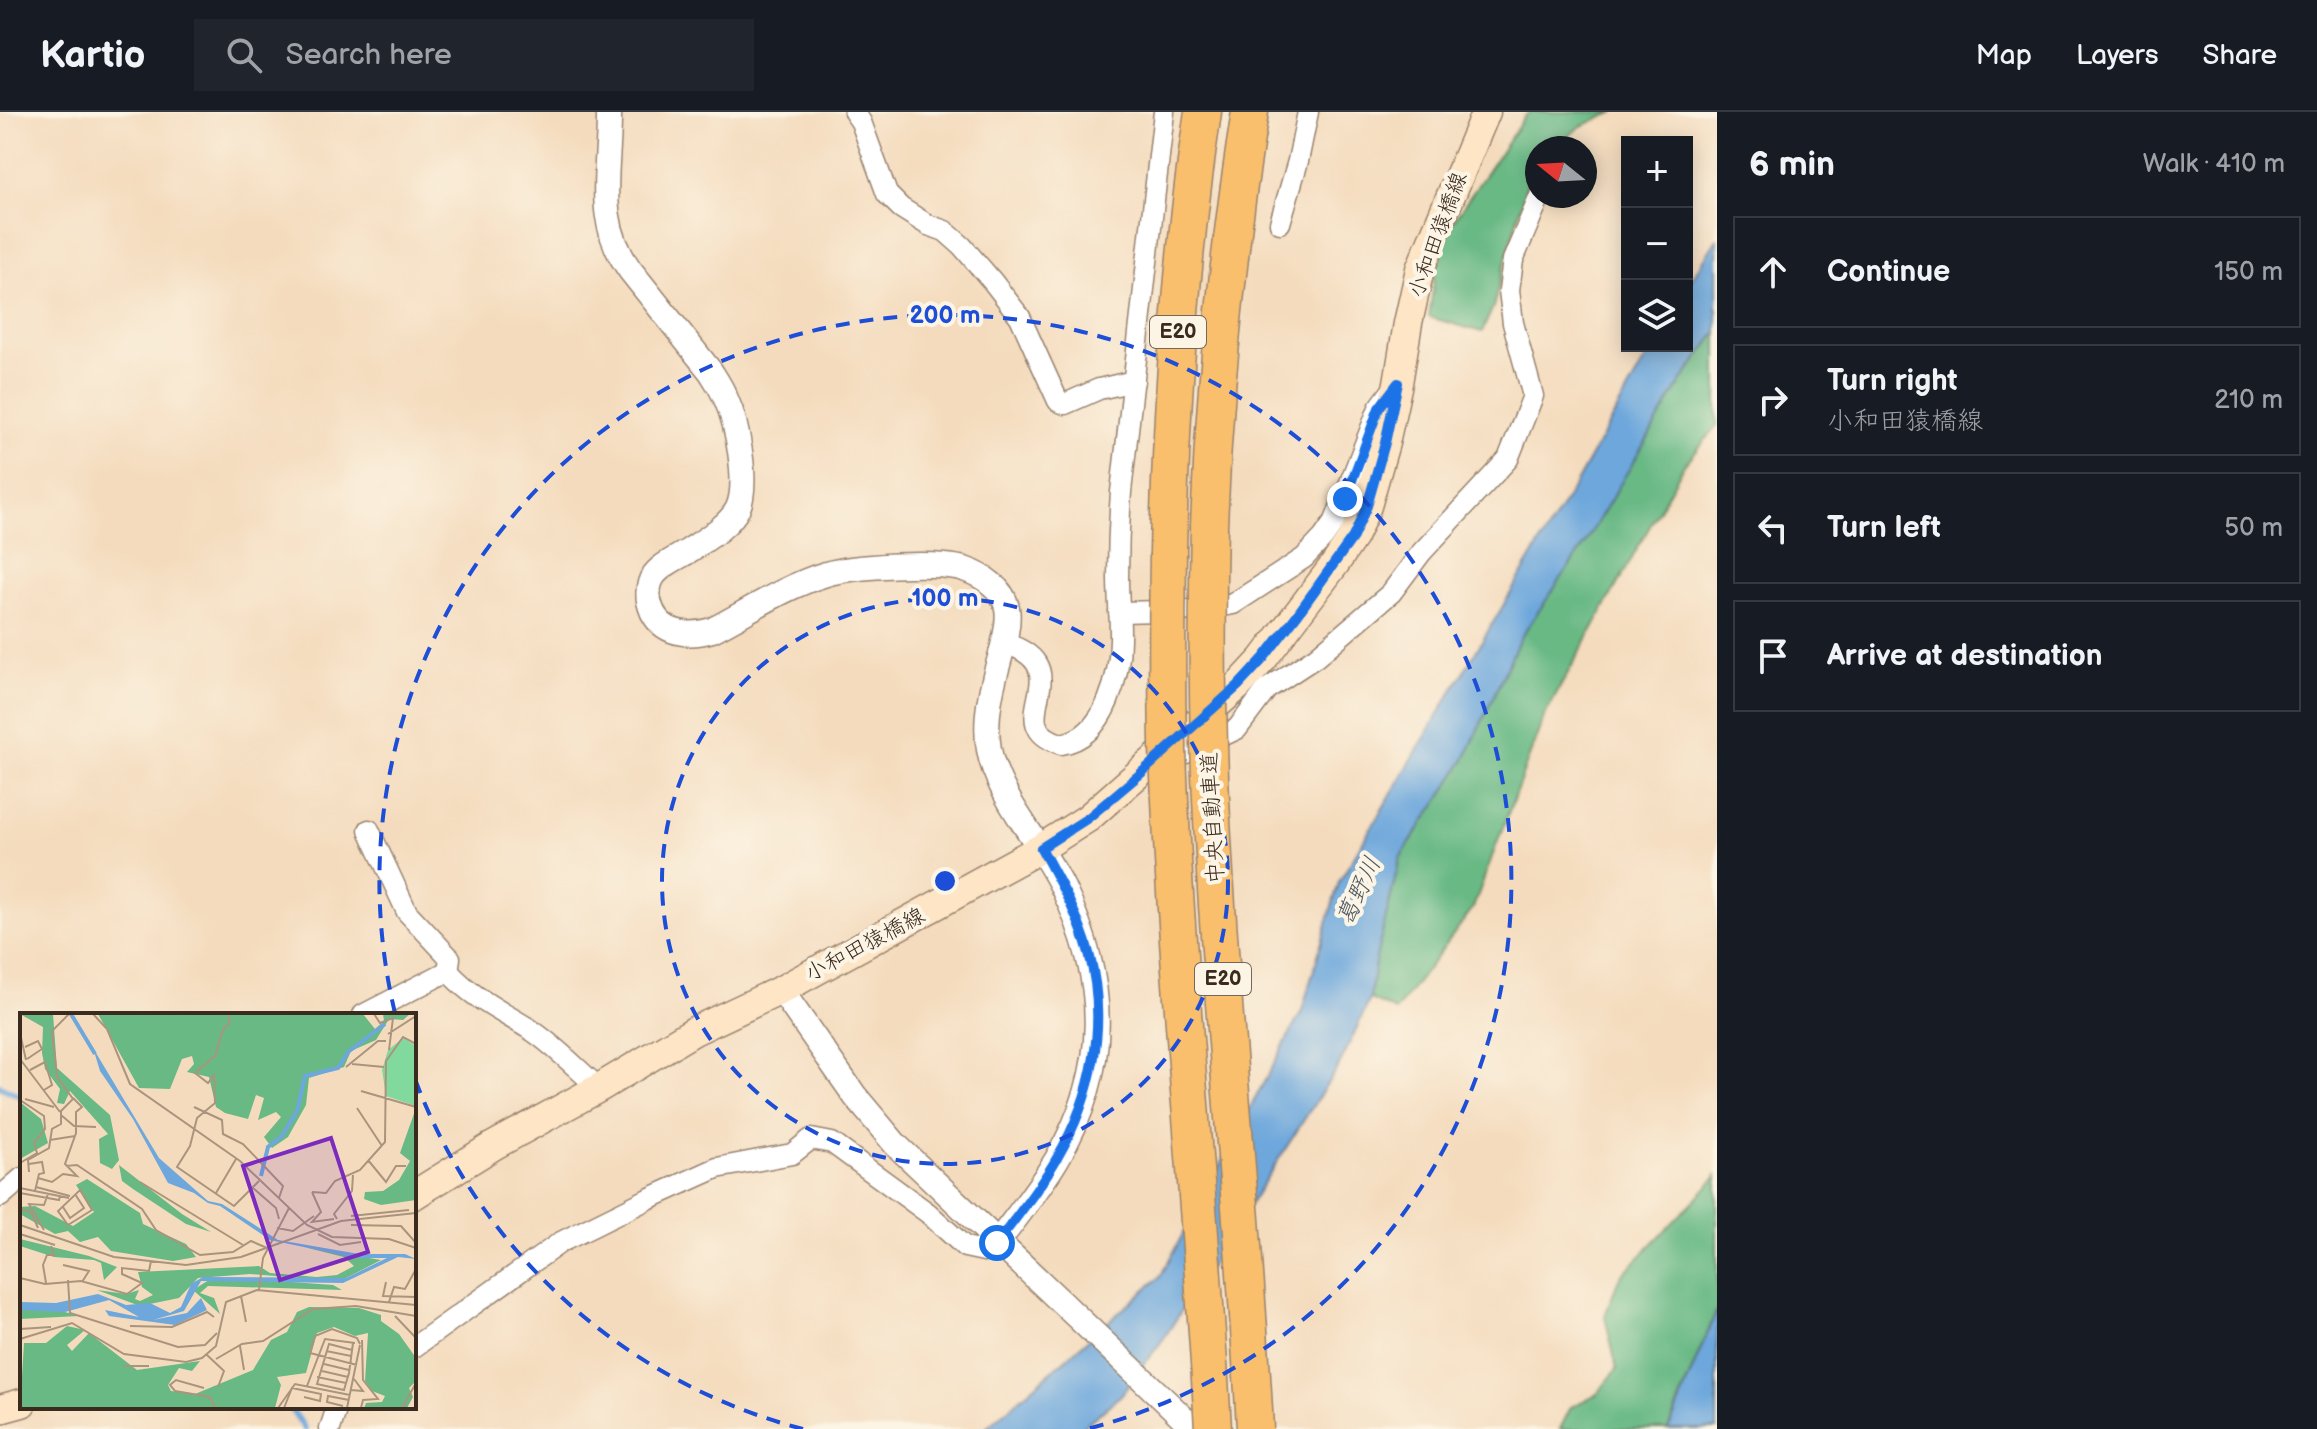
<!DOCTYPE html>
<html lang="en">
<head>
<meta charset="utf-8">
<style>
  body { margin:0; font-family:"Balsamiq Sans","Klee One",sans-serif; background:#20242c; color:#f1f3f6 }
  .controls { position:absolute; right:24px; top:24px; display:grid; overflow:hidden; border-radius:0px; box-shadow:0 4px 20px #0003 }
  .controls button { width:72px; height:72px; display:grid; place-items:center; padding:0; border:0; border-bottom:2px solid #363941; background:#171b24; color:#f1f3f6; font:40px sans-serif }
  .compass { position:absolute; left:1525px; top:24px; width:72px; height:72px; border-radius:50%; background:#171b24; box-shadow:0 4px 20px #0003; rotate:288deg }
  .stop { position:absolute; width:24px; height:24px; margin:-18px; border:6px solid #1a73e8; border-radius:50%; background:#fff }
  .stop.end { background:#1a73e8; border-color:#fff; box-shadow:0 2px 8px #0008 }
  .list { margin:0; padding:0; list-style:none }
  h2 { display:flex; justify-content:space-between; align-items:center; height:104px; margin:0; padding:0 32px; font-size:34px }
  h2 small { font-size:26px; font-weight:400; color:#9ea1a6 }
  .list li { display:grid; grid-template-columns:52px 1fr auto; gap:24px; align-items:center; box-sizing:border-box; height:112px; margin:0 16px 16px; padding:0 16px; border:2px solid #363941; border-radius:0px }
  .list b { display:block; font-size:30px; white-space:nowrap }
  .list p { margin:0; font-size:26px; white-space:nowrap; color:#9ea1a6 }
  .list em { font-size:26px; font-style:normal; color:#9ea1a6 }
  .icon { flex:none; width:44px; height:44px; fill:none; stroke:currentColor; stroke-width:2; stroke-linecap:round; stroke-linejoin:round }
  .map { position:relative; flex:none; width:1717px; height:1317px; overflow:hidden }
  header { display:flex; align-items:center; gap:48px; box-sizing:border-box; height:112px; padding:0 40px; background:#171b24; border-bottom:2px solid #363941 }
  header strong { font-size:38px }
  nav { display:flex; gap:44px; margin-inline-start:auto; font-size:28px }
  .search { width:560px; height:72px; background:#20242c; display:flex; align-items:center; gap:20px; box-sizing:border-box; padding:0 28px; border-radius:0px; color:#9ea1a6; font-size:30px }
  main { display:flex }
  aside { flex:1; background:#171b24 }
  .map>svg:first-child { display:block }
  .forest { fill:#69b985; stroke:#527252; stroke-width:2 }
  .water { fill:#6da7dc; stroke:#54687d; stroke-width:2 }
  .lines { fill:none; stroke-linecap:round; stroke-linejoin:round }
  .stream { stroke:#6da7dc; stroke-width:6 }
  .minor-casing { stroke:#98826e; stroke-width:23 }
  .tertiary-casing { stroke:#98826e; stroke-width:27 }
  .secondary-casing { stroke:#98826e; stroke-width:31 }
  .motorway-casing { stroke:#98826e; stroke-width:39 }
  .minor { stroke:#fff; stroke-width:20 }
  .tertiary { stroke:#fff; stroke-width:24 }
  .secondary { stroke:#fde5c5; stroke-width:28 }
  .motorway { stroke:#f9bf6d; stroke-width:36 }
  .motorway-bridge-casing { stroke:#98826e; stroke-width:39; stroke-linecap:butt }
  .motorway-bridge { stroke:#f9bf6d; stroke-width:36 }
  .route { stroke:#1a73e8; stroke-width:10 }
  .ring { fill:none; stroke:#1d4ed8; stroke-width:4; stroke-dasharray:14 10 }
  .labels { text-anchor:middle; dominant-baseline:central; stroke-width:8; stroke-linejoin:round; paint-order:stroke }
  .shield { fill:#fcf5e5; stroke:#75675a; stroke-width:2 }
  .shield-label { font-size:20px; font-weight:bold; fill:#3b2a1e }
  .street-label { font-size:22px; fill:#3b2a1e; stroke:#fcf5e5 }
  .water-label { font-size:24px; font-style:italic; fill:#4c5660; stroke:#fcf5e5 }
  .inset-river { fill:none; stroke:#6da7dc; stroke-width:4 }
  .inset-road { fill:none; stroke:#aa947d; stroke-width:2 }
  .view { fill:#7b2cbf; fill-opacity:0.15; stroke:#7b2cbf; stroke-width:4 }
  .inset-edge { fill:none; stroke:#3b2a1e; stroke-width:4 }
  .centre { fill:#1d4ed8; stroke:#fcf5e5; stroke-width:4 }
  .ring-label { font-size:24px; text-anchor:middle; font-weight:bold; fill:#1d4ed8; stroke:#fcf5e5; stroke-width:8; stroke-linejoin:round; paint-order:stroke }
</style>
</head>
<body>
<header>
<strong>Kartio</strong>
<div class="search"><svg class="icon" aria-label="search" viewBox="0 0 24 24"><circle cx="10" cy="10" r="6"/><path d="M15 15l6 6"/></svg>Search here</div>
<nav><a>Map</a><a>Layers</a><a>Share</a></nav>
</header>
<main>
<div class="map">
<svg width="1717" height="1317" viewBox="0 0 1717 1317">
  <rect width="100%" height="100%" fill="#fcf5e5"/>
  <filter id="ink" filterUnits="userSpaceOnUse"><feTurbulence type="fractalNoise" baseFrequency=".0125" numOctaves="2"/><feDisplacementMap in="SourceGraphic" scale="16" xChannelSelector="R" yChannelSelector="G"/><feConvolveMatrix kernelMatrix="1 2 1 2 8 2 1 2 1" color-interpolation-filters="sRGB"/></filter>
  <filter id="wash" filterUnits="userSpaceOnUse"><feTurbulence type="fractalNoise" baseFrequency=".006" numOctaves="4" result="noise"/><feDisplacementMap in="SourceGraphic" scale="32" xChannelSelector="R" yChannelSelector="G"/><feGaussianBlur stdDeviation="1.8" result="paint"/><feColorMatrix in="noise" values="0 0 0 0 0 0 0 0 0 0 0 0 0 0 0 0 0 1.4 0 .05"/><feComposite in="paint" operator="in"/></filter>
  <g filter="url(#wash)">
    <rect width="100%" height="100%" fill="#f4dbbd"/>
    <g class="forest">
      <polygon points="1531,0 1615,0 1579,15 1556,36 1537,36 1537,54 1530,61 1493,195 1482,220 1429,205 1438,141 1454,108 1526,3"/>
      <polygon points="1717,220 1717,314 1684,353 1545,602 1473,796 1396,899 1370,887 1375,850 1400,746 1464,649 1520,526 1582,436 1681,270"/>
      <polygon points="1717,1063 1717,1197 1668,1317 1560,1317 1571,1295 1597,1282 1617,1257 1605,1204 1619,1166 1714,1068"/>
    </g>
    <g class="water">
      <polygon points="1717,127 1717,220 1681,270 1582,436 1520,526 1464,649 1400,746 1375,850 1370,887 1341,950 1164,1226 1121,1283 1080,1317 985,1317 1160,1165 1302,899 1339,770 1576,371 1653,234 1687,234 1687,174"/>
      <polygon points="1717,1197 1717,1317 1668,1317 1672,1309"/>
    </g>
    <g class="lines">
      <g class="stream">
        <polyline points="0,974 22,985"/>
        <polyline points="290,1295 305,1317"/>
      </g>
    </g>
  </g>
  <g filter="url(#ink)">
    <g class="lines">
      <g class="minor-casing">
        <g id="minor">
          <polyline points="854,0 861,10 887,82 901,96 928,113 945,119 962,134 993,170 1020,205 1058,289 1065,292 1099,277 1134,269"/>
          <polyline points="1280,111 1298,49 1308,0"/>
          <polyline points="1119,500 1203,498 1233,492 1304,446 1323,426 1335,409 1379,296 1393,277"/>
          <path d="M1004 530C1015 535 1029 540 1036 551 1054 579 1010 616 1061 632 1107 625 1121 560 1120 521 1120 503 1118 484 1118 466 1118 437 1119 409 1121 380L1164 0"/>
          <polyline points="1162,652 1237,617 1267,577 1316,545 1391,481 1421,441 1508,347 1533,284 1513,211 1509,178 1513,148 1540,84"/>
          <polyline points="369,718 407,800 450,846 448,859"/>
          <path d="M363 903 448 859C472 886 501 899 531 918 552 931 579 959 599 976"/>
          <polyline points="0,1085 22,1066"/>
          <polyline points="414,1235 561,1130 648,1087 717,1056 792,1042 811,1027 832,1031 928,1101 965,1135 984,1139 997,1131"/>
          <polyline points="330,1317 337,1295"/>
        </g>
      </g>
      <g class="tertiary-casing">
        <g id="tertiary">
          <path d="M609 0C610 58 593 107 630 158L711 260C716 268 722 277 726 287 737 311 749 371 738 396 729 414 703 429 687 440 674 448 654 456 650 471 648 477 648 483 649 489 656 521 685 526 712 518 749 499 786 474 826 462 853 454 937 449 964 457 982 463 1003 476 1007 496 1010 512 1003 534 999 549 989 583 981 622 994 656 1010 700 1043 734 1063 776 1108 870 1110 956 1057 1047 1039 1077 1017 1104 997 1131"/>
          <polyline points="781,878 855,984 896,1033 1195,1317"/>
        </g>
      </g>
      <g class="secondary-casing">
        <g id="secondary">
          <polyline points="414,1083 493,1034 599,976 694,919 781,878 1041,736 1088,706 1238,574 1263,547 1335,452 1353,425 1367,394 1385,331 1398,271 1408,211 1420,157 1486,0"/>
          <polyline points="0,1297 22,1291"/>
        </g>
      </g>
      <g class="motorway-casing">
        <g id="motorway">
          <path d="M1209 415C1214 276 1228 138 1250 0"/>
          <path d="M1168 441C1171 293 1181 146 1203 0"/>
        </g>
      </g>
      <use href="#minor" class="minor"/>
      <use href="#tertiary" class="tertiary"/>
      <use href="#secondary" class="secondary"/>
      <use href="#motorway" class="motorway"/>
      <g class="motorway-bridge-casing">
        <g id="motorway-bridge">
          <path d="M1209 415C1207 498 1207 581 1210 664 1219 882 1244 1099 1255 1317"/>
          <path d="M1168 441C1167 515 1166 590 1169 665 1178 882 1201 1099 1213 1317"/>
        </g>
      </g>
      <use href="#motorway-bridge" class="motorway-bridge"/>
    </g>
  </g>
  <g class="lines" filter="url(#ink)">
    <path class="route" d="M997 1131C1018 1103 1040 1076 1057 1046 1093 984 1108 912 1089 841 1079 804 1059 769 1041 736L1088 706 1139 663 1238 574 1263 547 1297 503 1353 425 1367 394 1385 331 1398 271 1379 296 1345 387"/>
  </g>
  <g class="ring">
    <circle cx="945" cy="769" r="283"/>
    <path d="M803 1317A566 566 0 0 1 415 967M395 901A566 566 0 1 1 1087 1317"/>
  </g>
  <g class="labels">
    <g class="shield">
      <rect x="1150" y="204" width="56" height="32" rx="6"/>
      <rect x="1195" y="851" width="56" height="32" rx="6"/>
    </g>
    <g class="shield-label">
      <text x="1178" y="220">E20</text>
      <text x="1223" y="867">E20</text>
    </g>
    <g class="street-label">
      <text transform="translate(1438 123) rotate(-70)">小和田猿橋線</text>
      <text transform="translate(1213 706) rotate(-93)">中央自動車道</text>
      <text transform="translate(865 833) rotate(-28)">小和田猿橋線</text>
    </g>
    <g class="water-label">
      <text transform="translate(1359 779) rotate(-65)">葛野川</text>
    </g>
  </g>
  <g transform="translate(20 901)">
    <rect width="396" height="396" fill="#f4dbbd"/>
    <path d="M383 25 396 33V93L366 83 362 57 368 37Z" fill="#82d99e"/>
    <path d="M0 1H33L37 55 90 102 99 147 92 156 80 150 79 126 88 121 50 78 44 91 37 90 40 76 25 56 22 40 23 14ZM78 1H343L355 16 364 8 363 1H390L383 7 369 6 356 27 331 38 324 54 289 65 286 92 268 124 252 135 244 124 261 104 256 99 238 107 244 85 236 82 228 106 205 100 196 94 189 64 167 59 174 51 172 43 162 46 150 76 119 75ZM0 89 21 106 28 130 0 146ZM396 95V187L361 192 344 186 345 179 363 178 379 167 390 148 380 140ZM99 152 162 201 191 219 166 211 113 176 102 168ZM67 166 120 200 123 211 166 231 176 244 153 248 91 238 78 224 60 229 48 218 35 221 0 201V194L15 193 53 213 74 199 56 172ZM0 226 69 243 97 254 84 267 81 250 74 247 34 244 0 233ZM284 234 361 247 326 265 292 266 230 261 178 265 159 285 120 293 77 277 106 281 119 277 115 286 120 288 133 282 122 274 118 259 239 253 250 260 297 264 317 262 334 253 324 244ZM218 265 313 272 322 277 188 273 180 280 194 285 200 301 173 277 189 267ZM289 294 339 295 361 302V308L379 321 396 345V368L389 375 393 384 387 395H344L346 390 362 389 365 383 352 378 345 368 348 320 335 323 314 314 297 320 286 360 257 364 261 372 255 395H0L4 330H26L47 313 65 317 47 332 52 338 69 320 117 357 180 348 172 358 159 355 148 372 151 378 175 381 233 357 251 327 267 319 277 299ZM31 295 59 303 0 306V297Z" fill="#69b985"/>
    <path d="M73 35 139 145 188 188 202 191 258 227 339 241H385L396 246 378 244 323 270 181 268 164 298 133 307 167 300 181 285 187 297 155 312 89 303 85 297 119 304 89 287 45 299 0 297V289L36 290 78 281 106 292 130 290 150 300 161 294 171 271 183 264 326 265 367 245H337L250 227 200 193 188 190 174 180 148 170 113 106 80 58Z" fill="#6da7dc"/>
    <path class="inset-river" d="M51 1 75 41M241 163 248 134 262 123 277 98 285 63 318 55 328 39 365 11"/>
    <path class="inset-road" d="M73 1 87 16 110 71 220 148 287 212 312 224 369 226 396 235M208 1 210 10 203 16 195 43 175 60 188 70 194 62 195 90 177 105 170 133 157 154 214 193 239 168M354 1 360 10 373 5 369 37M0 20 6 47M368 21 396 3M5 34 18 28 22 36 7 46M0 46 40 99M332 51 364 54M326 54 358 28H366M10 57 25 49 32 72 24 77M341 78 396 94M5 86 34 94M0 87 24 103 25 116 14 130 17 140 0 150M174 94 202 107 203 121 223 131 263 173 259 185M337 95 362 133M41 102 54 113 76 114M30 127 55 123M348 147 366 169 376 153H386M9 151 22 149 24 160 19 161 15 178M46 153 57 152 122 196 136 217 180 242 213 239 231 228 247 235M9 159 8 147 29 135 32 116 41 111V98L53 86 37 64 32 18 49 1M18 165 32 169 43 161 57 163 45 151 56 120V99L62 94 53 85M120 169 223 232M16 174 50 183M0 175 49 185M233 175 256 195 259 206M60 177 72 197 48 212 38 198ZM292 179 306 180 315 168 340 157 365 129 366 48 383 24 396 31M292 179 301 199 292 209 314 206M0 180 39 187 40 183M196 180 216 146M43 194 50 205 64 195 55 181M0 196 11 199 18 215M331 203 389 197M317 206 314 201 332 178 333 162M0 212 94 244 166 252 221 244 321 208 396 200M331 212 381 213 396 230M257 215 273 218 294 203M24 217 9 191 24 192 28 181M0 221 35 232M298 221 320 232 341 229M43 252 69 258 62 269M0 265 25 271 61 268 107 281 122 270 102 261V255L129 258 131 248M48 267 50 300 158 334 185 332 197 320M366 269 363 283 396 284M26 270 23 252 27 242H34L31 233M239 277 243 245 269 195M221 283 226 309M369 289 374 274 385 276 396 256M375 303 396 325M110 313 152 314 187 299 194 304M0 316 31 314M0 326 52 310 104 341 166 349 182 345 196 333 206 289 237 277 396 292M220 333 224 357M332 337 309 331 297 371 324 377 329 360 333 330M306 338 331 343M187 342 204 358 198 374M196 346 222 331 243 328 293 296 336 293 396 303M304 351 329 357M337 352 290 340 295 323 312 316 337 325 340 331M103 353H129M302 358 328 364M297 364 326 370M287 373 305 326 335 330M184 375 156 367 150 372 155 378 190 384 195 395M331 377 343 378 334 366M323 393 307 389 308 383 329 387M258 395 275 371 330 382M264 395 272 375 301 381 300 388 284 384M327 395 340 332M341 395 343 387 358 386 343 367 342 327M382 395 396 370"/>
    <path class="view" d="M311 125 348 239 260 267 223 153Z"/>
    <rect width="396" height="396" class="inset-edge"/>
  </g>
  <circle cx="945" cy="769" r="12" class="centre"/>
  <g class="ring-label">
    <text x="945" y="211">200 m</text>
    <text x="945" y="494">100 m</text>
  </g>
</svg>
<div class="controls">
<button>+</button>
<button>−</button>
<button><svg class="icon" aria-label="layers" viewBox="0 0 24 24"><path d="M12 4l9 5-9 5-9-5zM3 14l9 5 9-5"/></svg></button>
</div>
<svg class="compass" viewBox="-18 -18 36 36"><path d="M0-13l5 13h-10z" fill="#e53935"/><path d="M0 13l5-13h-10z" fill="#9ea1a6"/></svg>
<div class="stop" style="left:997px;top:1131px"></div>
<div class="stop end" style="left:1345px;top:387px"></div>
</div>
<aside>
<h2>6 min<small>Walk · 410 m</small></h2>
<ul class="list">
<li><svg class="icon" aria-label="ahead" viewBox="0 0 24 24"><path d="M12 20V5M6 11l6-6 6 6"/></svg><div><b>Continue</b></div><em>150 m</em></li>
<li><svg class="icon" aria-label="right" viewBox="0 0 24 24"><path d="M7 20v-9h11M14 6l5 5-5 5"/></svg><div><b>Turn right</b><p>小和田猿橋線</p></div><em>210 m</em></li>
<li><svg class="icon" aria-label="left" viewBox="0 0 24 24"><path d="M17 20v-9H6M10 6l-5 5 5 5"/></svg><div><b>Turn left</b></div><em>50 m</em></li>
<li><svg class="icon" aria-label="arrive" viewBox="0 0 24 24"><path d="M6 21V4h12l-3 4 3 4H6"/></svg><div><b>Arrive at destination</b></div></li>
</ul>
</aside>
</main>
</body>
</html>
